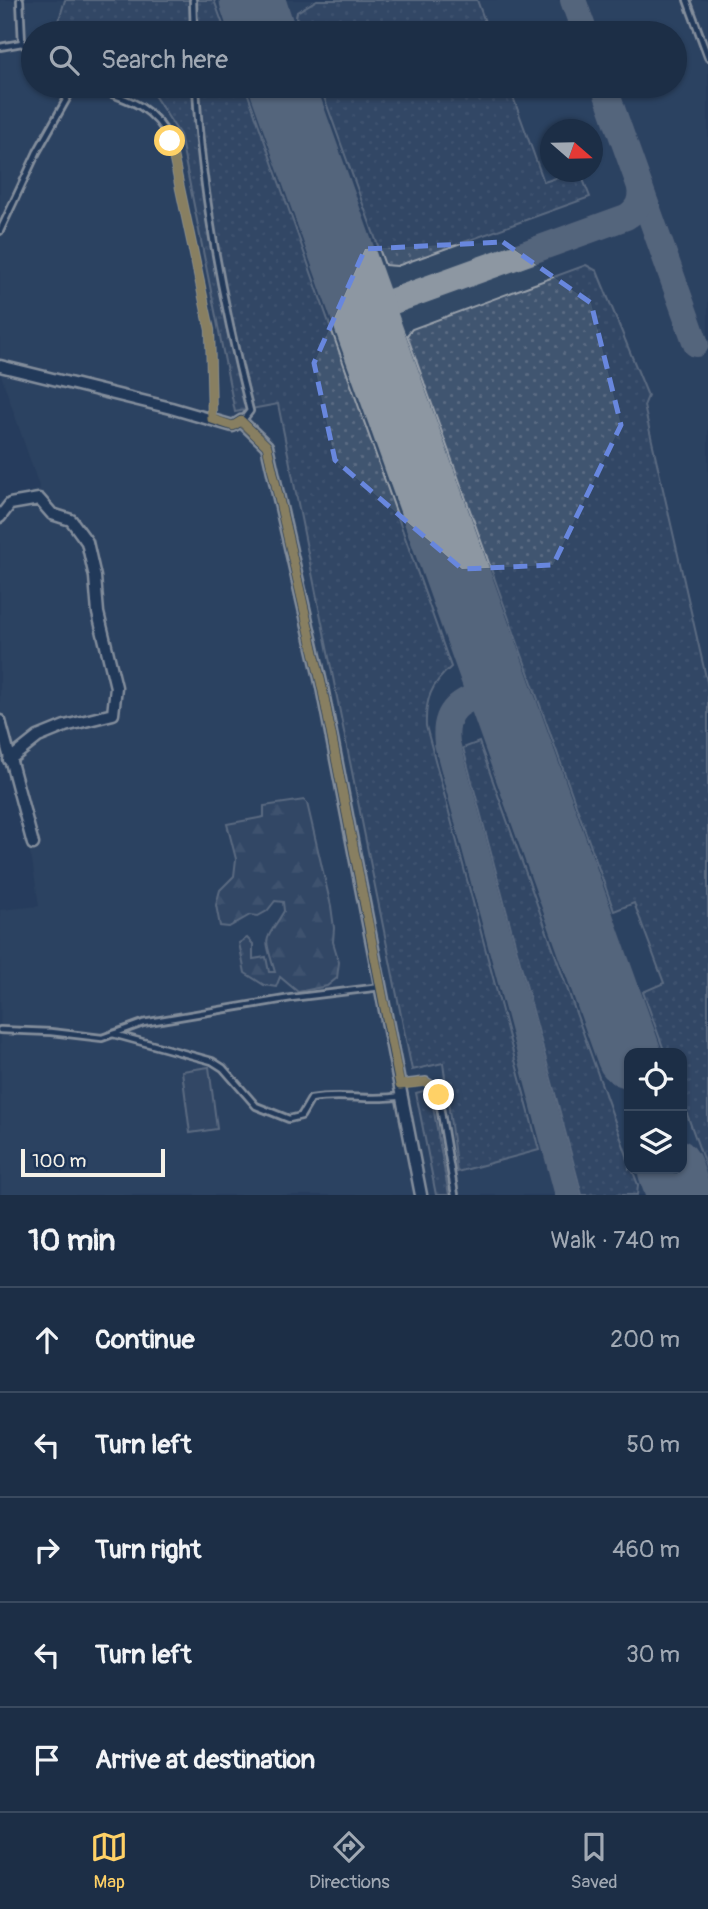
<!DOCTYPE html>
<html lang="en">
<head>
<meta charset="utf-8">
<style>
  body { margin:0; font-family:Pangolin,sans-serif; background:#293a51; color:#f1f3f6 }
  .controls { position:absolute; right:21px; bottom:21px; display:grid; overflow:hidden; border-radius:14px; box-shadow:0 2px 5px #0004 }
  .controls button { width:63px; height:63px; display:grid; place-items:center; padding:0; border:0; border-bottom:2px solid #3a4a5f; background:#1c2e46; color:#f1f3f6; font:35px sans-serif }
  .compass { position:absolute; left:540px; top:119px; width:63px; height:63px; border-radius:50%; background:#1c2e46; box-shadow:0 2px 5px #0004; rotate:110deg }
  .scale { position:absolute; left:21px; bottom:18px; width:144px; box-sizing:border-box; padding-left:7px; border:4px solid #f4f1e8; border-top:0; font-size:19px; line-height:24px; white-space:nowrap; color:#f4f1e8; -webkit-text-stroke:5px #1d3557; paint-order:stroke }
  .stop { position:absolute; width:21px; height:21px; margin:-16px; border:5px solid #ffd166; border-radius:50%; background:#fff }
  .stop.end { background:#ffd166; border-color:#fff; box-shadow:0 2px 7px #0008 }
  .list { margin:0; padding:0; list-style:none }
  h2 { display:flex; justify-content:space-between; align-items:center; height:91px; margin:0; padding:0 28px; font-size:30px }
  h2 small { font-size:23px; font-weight:400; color:#a0a8b3 }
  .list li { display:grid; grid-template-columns:46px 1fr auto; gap:21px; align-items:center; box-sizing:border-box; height:105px; padding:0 28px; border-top:2px solid #3a4a5f }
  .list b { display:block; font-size:26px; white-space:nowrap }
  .list em { font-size:23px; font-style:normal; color:#a0a8b3 }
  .icon { flex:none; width:38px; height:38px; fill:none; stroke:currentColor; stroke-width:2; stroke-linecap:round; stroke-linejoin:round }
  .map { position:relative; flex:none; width:708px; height:1195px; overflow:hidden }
  .search { position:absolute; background:#1c2e46; box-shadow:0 2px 5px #0004; left:21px; right:21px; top:21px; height:77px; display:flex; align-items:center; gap:18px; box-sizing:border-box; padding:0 24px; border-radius:38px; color:#a0a8b3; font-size:26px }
  .sheet { height:616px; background:#1c2e46 }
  nav { display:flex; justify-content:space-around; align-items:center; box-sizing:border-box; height:98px; border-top:2px solid #3a4a5f; background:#1c2e46; font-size:19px; color:#a0a8b3 }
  nav a { display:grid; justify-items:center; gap:4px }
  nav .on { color:#ffd166 }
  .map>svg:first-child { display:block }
  .built { fill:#334966; fill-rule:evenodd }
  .grass { fill:url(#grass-dots); stroke:#9aa2ac; stroke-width:2 }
  .forest { fill:url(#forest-firs); stroke:#9aa2ac; stroke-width:2 }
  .pitch { fill:#40546f; stroke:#9aa2ac; stroke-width:2 }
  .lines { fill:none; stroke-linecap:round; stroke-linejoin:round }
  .taxiway { stroke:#8d97a2; stroke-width:26 }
  .runway { stroke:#8d97a2; stroke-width:65 }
  .service-casing { stroke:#f4f1e8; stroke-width:10 }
  .minor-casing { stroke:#f4f1e8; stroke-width:15 }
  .service { stroke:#1d3557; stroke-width:4.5 }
  .minor { stroke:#1d3557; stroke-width:10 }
  .route { stroke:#ffd166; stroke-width:9 }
  .marked { fill:none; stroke:#6887de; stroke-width:5; stroke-dasharray:14 9; stroke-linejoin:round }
</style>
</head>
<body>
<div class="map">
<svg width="708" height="1195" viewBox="0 0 708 1195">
  <defs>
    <pattern id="grass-dots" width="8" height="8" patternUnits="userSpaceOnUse" patternTransform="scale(1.75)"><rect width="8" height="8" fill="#40546f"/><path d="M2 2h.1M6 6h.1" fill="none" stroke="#5c6d84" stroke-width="1.8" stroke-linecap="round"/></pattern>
    <pattern id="forest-firs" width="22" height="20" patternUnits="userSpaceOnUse" patternTransform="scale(1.75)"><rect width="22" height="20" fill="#40546f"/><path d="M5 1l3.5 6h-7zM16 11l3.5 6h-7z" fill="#5c6d84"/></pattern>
  </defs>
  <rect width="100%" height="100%" fill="#263d5d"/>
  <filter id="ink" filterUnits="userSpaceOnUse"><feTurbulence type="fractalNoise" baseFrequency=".0143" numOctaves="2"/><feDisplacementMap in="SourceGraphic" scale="14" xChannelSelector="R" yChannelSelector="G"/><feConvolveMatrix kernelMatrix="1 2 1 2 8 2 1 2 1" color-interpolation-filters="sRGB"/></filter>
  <g filter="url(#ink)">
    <path class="built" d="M0 0H708V1195H1L0 910 39 906 32 860 15 798 0 722V501L40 489 0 372ZM33 33H675V86H33ZM550 130H592V172H550ZM629 1053H682V1169H629Z"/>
    <g class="grass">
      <polygon points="65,0 214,0 226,33 55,33"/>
      <polygon points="317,0 477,0 489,33 302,33 296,17 297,12"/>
      <path d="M148 86H245L451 667C431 684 425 700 426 726L539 1150 457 1172 443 1063 412 1070 278 404 235 412 180 135Z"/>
      <polygon points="320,86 509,86 544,182 574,172 580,172 590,197 397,266 385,265"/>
      <polygon points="586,265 597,271 648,396 644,406 708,686 708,1173 682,1100 682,1053 665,1053 643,992 664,983 634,903 614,911 407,335 412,329"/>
      <polygon points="479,742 629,1161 629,1169 632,1169 638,1185 637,1195 582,1195 463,748"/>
      <polygon points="423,1091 431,1095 449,1195 436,1195 416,1093"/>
    </g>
    <path class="forest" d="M304 800 307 803 331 906 334 928 333 942 339 962 337 978 327 986 298 992 280 977 276 987 264 985 245 973 239 943 247 938 253 944V959L266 957 269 972H275C263 932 264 945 284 911L283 902 275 901 267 911 258 916 250 915 229 927 220 926 216 905 220 890 234 876 236 859 227 824 264 817V806Z"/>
    <polygon class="pitch" points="209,1067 217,1129 190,1133 182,1071"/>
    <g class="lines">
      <g class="taxiway">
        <polyline points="573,0 585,33"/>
        <polyline points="640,187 696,344"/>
        <path d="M363 312 626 217C638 210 642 200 640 187L604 86"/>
        <path d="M498 687C467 700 442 704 447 743L568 1195"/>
      </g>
      <g class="runway">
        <polyline points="252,0 263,33"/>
        <polyline points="282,86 629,1055"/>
        <polyline points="670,1169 679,1195"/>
      </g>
      <g class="service-casing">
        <g id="service">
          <polyline points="20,0 22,43"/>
          <polyline points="193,0 194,33"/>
          <polyline points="687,0 708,57"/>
          <polyline points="0,47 22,43 33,53"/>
          <path d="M89 86C123 98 154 104 170 141L210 330 212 418"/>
          <path d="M196 86C201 195 223 305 250 411L243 420"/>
          <polyline points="0,231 37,152 74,86"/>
          <polyline points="0,1030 51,1032 102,1038 143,1023 291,998 381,987"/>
          <path d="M113 1034 212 1061 223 1068 256 1106 289 1119 301 1116 311 1099C341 1093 371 1102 401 1096"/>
          <polyline points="401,1084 426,1081 437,1089 455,1195"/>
        </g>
      </g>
      <g class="minor-casing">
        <g id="minor">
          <polyline points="0,366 171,408 233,426 241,421 267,446 322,687 421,1195"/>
          <polyline points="0,517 10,504 39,499 52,514 71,520 87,542 95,577 98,613 116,687 113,714 65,726 38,737 9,760"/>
          <polyline points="0,721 33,844"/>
        </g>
      </g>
      <use href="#service" class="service"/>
      <use href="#minor" class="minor"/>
    </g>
  </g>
  <g class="lines" filter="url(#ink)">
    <polyline class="route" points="170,141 210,330 212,419 233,426 241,421 267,446 322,687 400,1085 426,1082 437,1089 439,1095"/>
  </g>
  <path d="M0 0H708V1195H0ZM503 242 591 303 621 425 553 565 462 569 335 460 314 363 365 249Z" fill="#263d5d" fill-opacity=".55" fill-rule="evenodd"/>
  <path class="marked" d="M503 242 591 303 621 425 553 565 462 569 335 460 314 363 365 249Z"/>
</svg>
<div class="controls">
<button><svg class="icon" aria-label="locate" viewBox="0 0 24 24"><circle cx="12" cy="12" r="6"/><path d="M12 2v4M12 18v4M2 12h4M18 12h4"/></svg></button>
<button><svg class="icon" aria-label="layers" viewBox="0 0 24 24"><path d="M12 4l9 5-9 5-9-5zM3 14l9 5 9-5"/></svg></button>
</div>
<svg class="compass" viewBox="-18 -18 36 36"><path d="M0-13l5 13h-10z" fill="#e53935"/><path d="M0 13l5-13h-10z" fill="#a0a8b3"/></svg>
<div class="scale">100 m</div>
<div class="stop" style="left:170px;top:141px"></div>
<div class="stop end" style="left:439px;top:1095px"></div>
<div class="search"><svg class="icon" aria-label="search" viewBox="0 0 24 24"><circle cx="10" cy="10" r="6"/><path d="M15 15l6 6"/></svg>Search here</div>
</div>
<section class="sheet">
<h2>10 min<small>Walk · 740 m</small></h2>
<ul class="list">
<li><svg class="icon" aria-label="ahead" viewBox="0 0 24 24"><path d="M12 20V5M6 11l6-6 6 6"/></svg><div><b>Continue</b></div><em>200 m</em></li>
<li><svg class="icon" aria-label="left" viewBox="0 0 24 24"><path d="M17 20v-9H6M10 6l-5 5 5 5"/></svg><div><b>Turn left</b></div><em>50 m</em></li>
<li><svg class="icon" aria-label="right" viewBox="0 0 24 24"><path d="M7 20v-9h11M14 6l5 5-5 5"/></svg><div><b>Turn right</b></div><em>460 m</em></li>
<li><svg class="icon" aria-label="left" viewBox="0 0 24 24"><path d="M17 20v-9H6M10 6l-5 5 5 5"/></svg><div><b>Turn left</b></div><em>30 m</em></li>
<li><svg class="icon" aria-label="arrive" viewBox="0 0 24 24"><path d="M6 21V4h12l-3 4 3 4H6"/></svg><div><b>Arrive at destination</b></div></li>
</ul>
</section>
<nav>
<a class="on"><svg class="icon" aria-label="map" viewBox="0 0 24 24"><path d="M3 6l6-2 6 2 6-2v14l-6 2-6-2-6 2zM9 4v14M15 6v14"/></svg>Map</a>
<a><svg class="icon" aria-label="directions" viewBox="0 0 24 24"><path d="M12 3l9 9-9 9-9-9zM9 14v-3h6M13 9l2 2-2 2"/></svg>Directions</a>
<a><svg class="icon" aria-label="saved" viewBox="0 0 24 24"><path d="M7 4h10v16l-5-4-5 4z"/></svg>Saved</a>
</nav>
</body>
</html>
